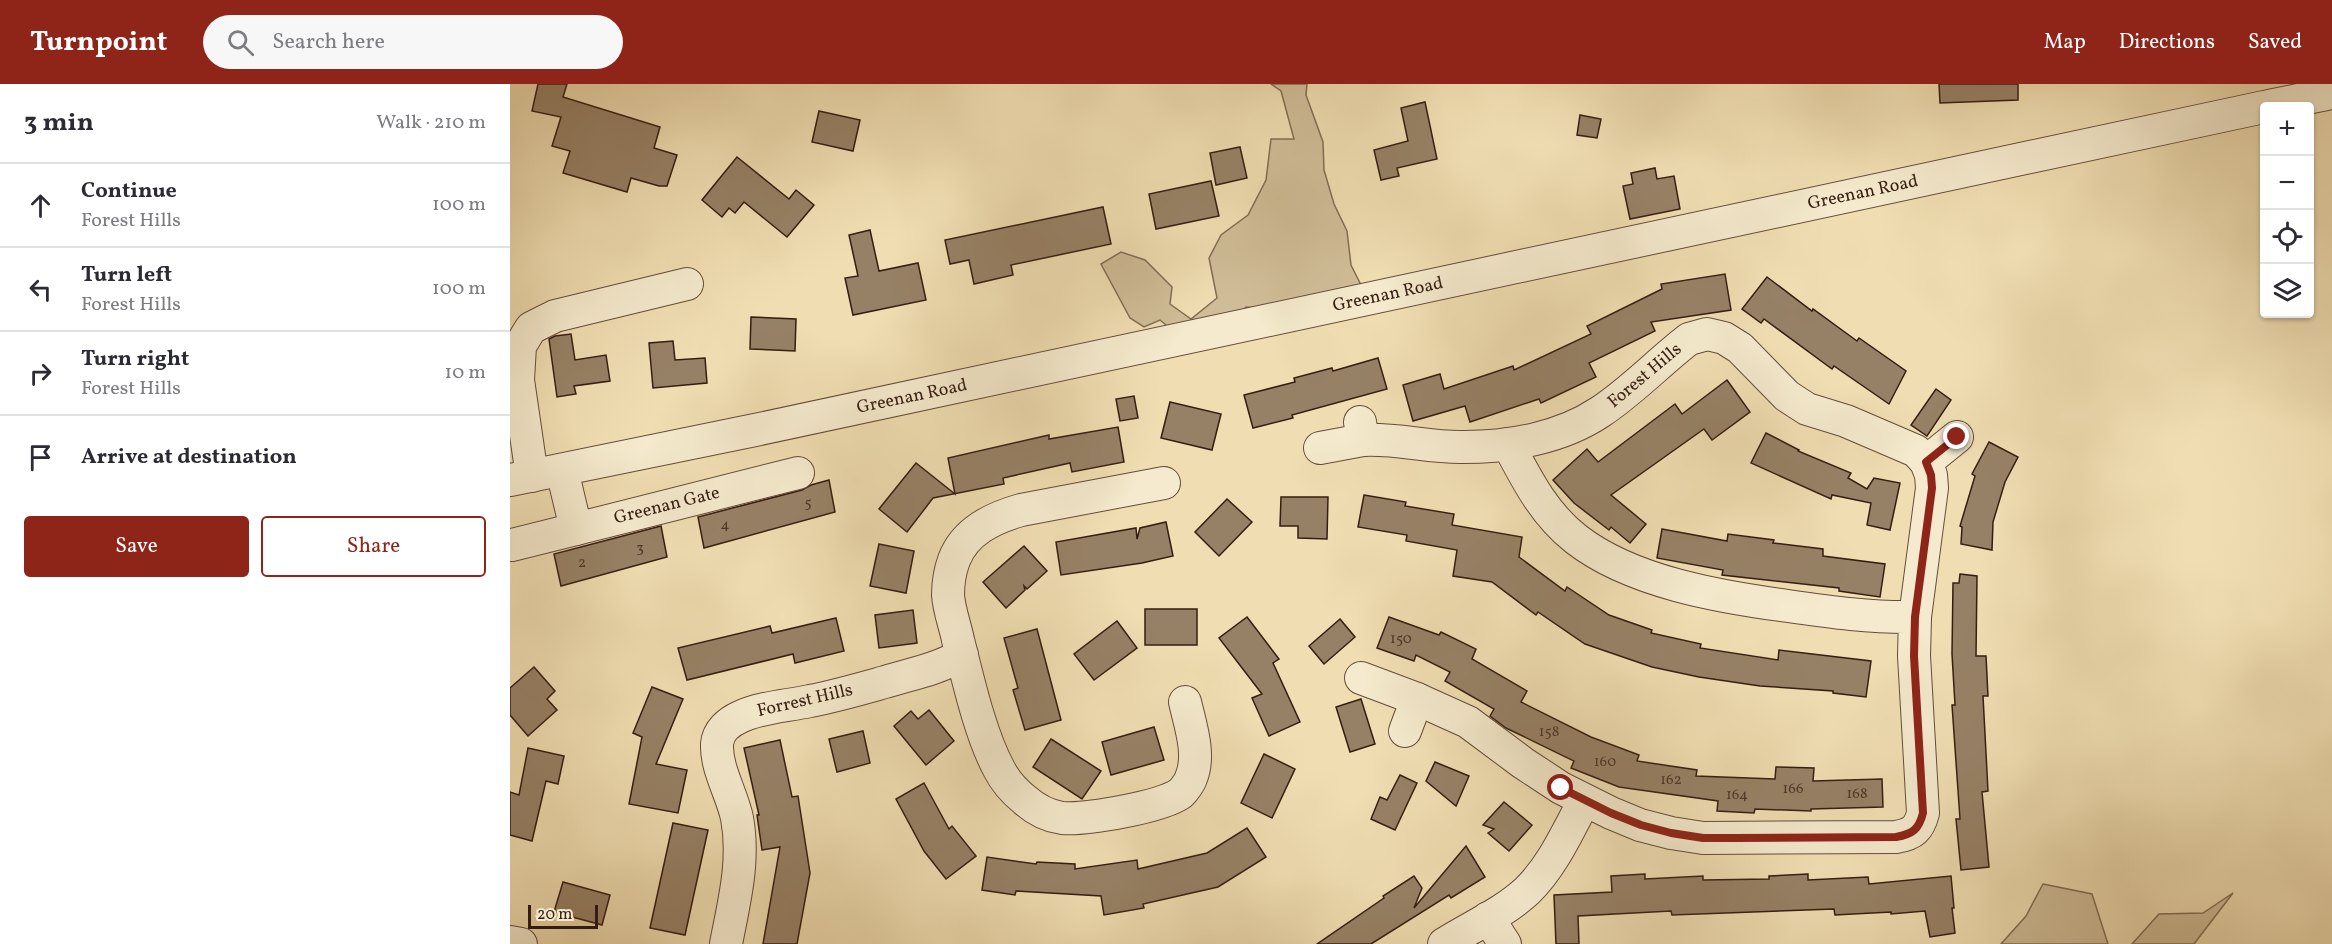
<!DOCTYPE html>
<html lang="en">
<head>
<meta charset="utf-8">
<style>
  body { margin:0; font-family:Vollkorn,serif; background:#f7f7f7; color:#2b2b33 }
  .controls { position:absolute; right:18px; top:18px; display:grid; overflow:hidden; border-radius:6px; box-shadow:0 2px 4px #0004 }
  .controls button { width:54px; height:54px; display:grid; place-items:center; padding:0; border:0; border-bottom:2px solid #e1e1e2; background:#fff; color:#2b2b33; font:30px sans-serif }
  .scale { position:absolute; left:18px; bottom:15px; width:70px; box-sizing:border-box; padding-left:6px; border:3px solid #361d13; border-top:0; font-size:16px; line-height:21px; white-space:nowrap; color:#361d13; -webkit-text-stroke:4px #f5eacd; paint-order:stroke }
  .stop { position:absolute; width:18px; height:18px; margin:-14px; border:4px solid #8f2418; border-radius:50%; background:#fff }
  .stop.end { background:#8f2418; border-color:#fff; box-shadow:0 2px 6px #0008 }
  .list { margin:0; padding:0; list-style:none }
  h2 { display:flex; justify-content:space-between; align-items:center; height:78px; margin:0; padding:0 24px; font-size:26px }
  h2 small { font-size:20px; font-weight:400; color:#7c7c81 }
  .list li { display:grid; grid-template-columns:39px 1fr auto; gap:18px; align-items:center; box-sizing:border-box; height:84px; padding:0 24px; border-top:2px solid #e1e1e2 }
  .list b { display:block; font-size:22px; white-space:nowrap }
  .list p { margin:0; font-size:20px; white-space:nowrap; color:#7c7c81 }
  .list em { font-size:20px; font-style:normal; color:#7c7c81 }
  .actions { display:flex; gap:12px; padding:18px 24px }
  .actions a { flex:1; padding:14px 0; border:2px solid #8f2418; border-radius:6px; text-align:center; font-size:21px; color:#8f2418 }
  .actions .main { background:#8f2418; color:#fff }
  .icon { flex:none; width:33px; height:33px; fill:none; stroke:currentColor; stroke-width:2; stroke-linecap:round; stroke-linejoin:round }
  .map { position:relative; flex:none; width:1822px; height:860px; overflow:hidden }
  header { display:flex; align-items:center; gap:36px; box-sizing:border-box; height:84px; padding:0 30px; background:#8f2418; color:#fff }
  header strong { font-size:28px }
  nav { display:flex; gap:33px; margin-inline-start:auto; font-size:21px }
  .search { width:420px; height:54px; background:#f7f7f7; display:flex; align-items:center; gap:15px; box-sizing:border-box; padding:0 21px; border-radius:33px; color:#7c7c81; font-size:22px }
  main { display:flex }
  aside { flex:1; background:#fff }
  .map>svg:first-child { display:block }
  .green { fill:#d0bd97; stroke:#836d55; stroke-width:1.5 }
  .building { fill:#978166; stroke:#361d13; stroke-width:1.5 }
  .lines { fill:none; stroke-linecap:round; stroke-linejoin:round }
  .minor-casing { stroke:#644d3b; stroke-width:34 }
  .minor { stroke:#f5eacd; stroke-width:32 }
  .route { stroke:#8f2418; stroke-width:8 }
  .labels { text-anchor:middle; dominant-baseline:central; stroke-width:4.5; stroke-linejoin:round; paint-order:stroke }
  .number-label { font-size:15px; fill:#4e3628 }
  .street-label { font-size:18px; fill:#361d13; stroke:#f5eacd }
</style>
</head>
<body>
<header>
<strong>Turnpoint</strong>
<div class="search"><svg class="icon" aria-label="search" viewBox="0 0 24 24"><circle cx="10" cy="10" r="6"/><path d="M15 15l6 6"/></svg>Search here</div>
<nav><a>Map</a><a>Directions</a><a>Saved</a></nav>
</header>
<main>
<aside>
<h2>3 min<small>Walk · 210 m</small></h2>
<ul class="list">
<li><svg class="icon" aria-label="ahead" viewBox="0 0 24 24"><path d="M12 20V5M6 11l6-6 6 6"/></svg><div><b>Continue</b><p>Forest Hills</p></div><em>100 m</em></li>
<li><svg class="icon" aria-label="left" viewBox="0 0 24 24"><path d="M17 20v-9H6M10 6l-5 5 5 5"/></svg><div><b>Turn left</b><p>Forest Hills</p></div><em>100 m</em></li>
<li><svg class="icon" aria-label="right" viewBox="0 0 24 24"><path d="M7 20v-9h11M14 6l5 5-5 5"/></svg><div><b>Turn right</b><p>Forest Hills</p></div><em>10 m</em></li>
<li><svg class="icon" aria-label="arrive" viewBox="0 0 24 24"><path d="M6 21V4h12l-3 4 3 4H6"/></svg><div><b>Arrive at destination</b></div></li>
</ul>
<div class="actions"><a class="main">Save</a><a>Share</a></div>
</aside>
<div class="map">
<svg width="1822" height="860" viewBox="0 0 1822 860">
  <rect width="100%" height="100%" fill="#f0deb2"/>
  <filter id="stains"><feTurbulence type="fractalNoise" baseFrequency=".00333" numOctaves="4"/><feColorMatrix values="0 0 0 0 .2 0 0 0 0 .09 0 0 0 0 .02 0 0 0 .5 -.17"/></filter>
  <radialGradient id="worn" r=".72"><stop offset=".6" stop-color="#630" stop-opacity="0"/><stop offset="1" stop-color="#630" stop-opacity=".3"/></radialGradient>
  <g class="green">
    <polygon points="761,0 797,0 796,11 813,58 814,86 824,120 837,147 841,181 852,203 763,225 736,223 724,236 667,250 650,236 634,243 620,234 591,180 611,168 635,176 662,203 660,220 681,235 707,214 699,174 711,151 738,131 756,96 761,55 784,55 771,7"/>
    <polygon points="1533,800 1582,810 1598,860 1491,860 1516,832"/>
    <polygon points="1723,809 1684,860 1622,860 1649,830 1693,829"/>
  </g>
  <g class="building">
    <polygon points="28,0 57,0 53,13 150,43 144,64 167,71 157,102 149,102 121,94 117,108 53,89 60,67 42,62 51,33 22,27"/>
    <polygon points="1429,0 1508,0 1508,16 1430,19"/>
    <polygon points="915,18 927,75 887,84 889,92 871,96 864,66 898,57 891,24"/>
    <polygon points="309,27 350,36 343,67 302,58"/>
    <polygon points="1070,31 1091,35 1087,54 1067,51"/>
    <polygon points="730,63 737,94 706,101 700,69"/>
    <polygon points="227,73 279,115 286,106 304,121 277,153 234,118 225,129 219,124 212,133 192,116"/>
    <polygon points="1145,84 1147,95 1164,92 1170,125 1120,135 1113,102 1123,100 1121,89"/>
    <polygon points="701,97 709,132 646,145 639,110"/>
    <polygon points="593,123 601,160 501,181 503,191 464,200 459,176 440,180 435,156"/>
    <polygon points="360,146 369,187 408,179 416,216 343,231 335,194 348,192 339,151"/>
    <polygon points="1215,190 1221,226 1141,238 1145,247 1079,279 1086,293 1031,319 1029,315 960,338 955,322 903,337 893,301 930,290 934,305 1003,282 1004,286 1081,250 1077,242 1152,205 1151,200"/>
    <polygon points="1257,193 1302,227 1303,225 1347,257 1349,254 1396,287 1379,320 1324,282 1322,285 1254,235 1251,239 1232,225"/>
    <polygon points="241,233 286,235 285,267 240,265"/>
    <polygon points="61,250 65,276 96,271 100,297 64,302 66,310 47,313 39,255 45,252"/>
    <polygon points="163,257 165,276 195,274 197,299 143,304 139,259"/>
    <polygon points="868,274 877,305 782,331 783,334 743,344 734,311 785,298 784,294 822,284 823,287"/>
    <polygon points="1217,296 1240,328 1202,356 1194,345 1101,411 1136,440 1120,459 1101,443 1099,446 1064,419 1043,396 1077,365 1088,378 1165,320 1172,330"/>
    <polygon points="1426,305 1441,316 1417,352 1401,341"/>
    <polygon points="624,312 628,334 610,337 606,315"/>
    <polygon points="660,318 711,330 702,366 651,354"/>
    <polygon points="608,343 614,378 562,388 560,379 493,394 494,400 423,414 397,448 369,425 406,379 445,410 438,374 539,351 539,355"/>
    <polygon points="1256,349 1289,366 1288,367 1341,389 1338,394 1357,405 1364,394 1390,399 1380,446 1357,441 1361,419 1322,411 1321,415 1241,379"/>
    <polygon points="1479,358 1508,373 1495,398 1483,438 1482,466 1451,460 1452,443 1450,442 1465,392 1462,390"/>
    <polygon points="319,396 325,428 194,464 188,433 292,406 301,401"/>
    <polygon points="854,411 896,418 895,422 944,430 942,441 1012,453 1009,473 1055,507 1057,503 1099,531 1142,546 1141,549 1191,560 1190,564 1268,576 1269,566 1361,577 1356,613 1323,609 1323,607 1250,602 1189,593 1142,583 1075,560 1028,528 1026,531 982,498 943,492 947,466 896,457 897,451 848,443"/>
    <polygon points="771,413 818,413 817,455 788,454 788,442 770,442"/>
    <polygon points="717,415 742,438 709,472 685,448"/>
    <polygon points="656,438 663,472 632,479 551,491 546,458 626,444 627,455 630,444"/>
    <polygon points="151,442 157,473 51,502 44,470"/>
    <polygon points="1152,445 1217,457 1218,450 1264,456 1263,459 1313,465 1313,472 1375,480 1370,513 1329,507 1329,504 1212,491 1213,486 1147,474"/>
    <polygon points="369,460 404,467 396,509 360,502"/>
    <polygon points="514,462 537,487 517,505 514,502 515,506 496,524 473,498"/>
    <polygon points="1450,490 1467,492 1466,572 1476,572 1478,612 1473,612 1478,707 1472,708 1479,783 1451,786 1446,735 1450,735 1442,621 1445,621 1442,570 1443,499 1449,499"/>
    <rect x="635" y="525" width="52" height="36"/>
    <polygon points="403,526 407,559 369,564 365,531"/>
    <polygon points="737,533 769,575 763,579 790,638 759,652 742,614 752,610 709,554"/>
    <polygon points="879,533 929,551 931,548 966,565 962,575 1017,607 1011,618 1081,653 1129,671 1127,677 1187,686 1186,692 1265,695 1266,683 1304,684 1303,697 1372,695 1373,723 1301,725 1301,727 1245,725 1244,729 1207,727 1208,717 1109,703 1061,684 1064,677 996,644 980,632 984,625 935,597 940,588 906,571 904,577 867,564"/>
    <polygon points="326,534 334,567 285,579 283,570 177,596 168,564 260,542 262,549"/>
    <polygon points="830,535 845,553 814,580 799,562"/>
    <polygon points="607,537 627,564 584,596 564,570"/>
    <polygon points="527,545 551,636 515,646 503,606 508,604 494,554"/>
    <polygon points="24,583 45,607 37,615 47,626 18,652 0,631 0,604"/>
    <polygon points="142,603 173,615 146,680 177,686 168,729 119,720 132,653 123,649"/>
    <polygon points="851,615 865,660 840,668 826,623"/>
    <polygon points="419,626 444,657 416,681 384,642 401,627 408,635"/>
    <polygon points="644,643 654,676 601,691 592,658"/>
    <polygon points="353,647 360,679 327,688 319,655"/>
    <polygon points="541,655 591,687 572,715 523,683"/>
    <polygon points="270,656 282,713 288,712 300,789 287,860 253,860 270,763 252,766 247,731 249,731 234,664"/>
    <polygon points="18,664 54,672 48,700 36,697 22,757 0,751 0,708 9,711"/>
    <polygon points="754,670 785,685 762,734 731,719"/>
    <polygon points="925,678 959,692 946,722 916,697"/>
    <polygon points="890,691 907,699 885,746 861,735 870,713 877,716"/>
    <polygon points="414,699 439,745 442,742 466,772 436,795 414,767 386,715"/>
    <polygon points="994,718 1022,741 999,767 978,749 984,745 973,741"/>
    <polygon points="163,739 198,746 175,851 140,844"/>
    <polygon points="737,744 756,773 708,803 633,820 634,824 594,831 591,812 506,807 505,811 472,806 477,773 526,780 527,778 565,780 565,785 627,776 628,785 697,769"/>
    <polygon points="956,762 975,793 941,814 939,811 861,860 807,860 874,814 873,812 904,792 912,804 904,824"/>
    <polygon points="1135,790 1135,795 1193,792 1193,796 1259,795 1259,792 1298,790 1298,796 1358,793 1359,800 1441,792 1444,824 1442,824 1445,849 1420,853 1415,827 1381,830 1381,828 1325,831 1324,825 1162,831 1161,827 1068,832 1069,860 1046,860 1044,811 1102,808 1101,792"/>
    <polygon points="53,798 100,811 92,841 44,828"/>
  </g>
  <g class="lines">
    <g class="minor-casing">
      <g id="minor">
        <polyline points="1759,22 1822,9"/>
        <path d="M850 338 853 356C887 354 920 364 954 363 1000 363 1051 354 1090 328 1122 307 1149 278 1179 255L1197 250 1214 254 1230 264 1277 312 1297 325 1336 337 1406 367 1416 378 1421 391 1422 404 1405 533"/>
        <polyline points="810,364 853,356"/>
        <polyline points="1416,378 1447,353"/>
        <polyline points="52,386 66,445 288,389"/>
        <polyline points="22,392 8,296 10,262 21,244 45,232 177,200"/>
        <polyline points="0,396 245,346 1754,23"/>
        <path d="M654 399 511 426C483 434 455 447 444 476 440 487 438 499 438 511 439 526 445 541 448 556 458 595 470 650 489 685 495 697 505 708 515 716 525 725 538 732 552 734 576 736 652 723 671 709 674 706 680 698 681 694 691 671 680 640 675 618"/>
        <polyline points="2,461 66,445"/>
        <path d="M851 594 907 615 958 638 1013 679 1051 704 1101 729 1130 741 1161 749 1193 754 1386 753C1403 750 1409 745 1413 729L1404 572 1405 533C1362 534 1320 528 1278 522 1210 513 1121 498 1066 455 1034 430 1017 396 998 360"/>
        <polyline points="895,647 907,615"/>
        <polyline points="978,834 995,860"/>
        <polyline points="0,858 11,860"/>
        <path d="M216 860C224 818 235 777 227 734 222 710 206 685 207 660 208 647 219 638 230 633 251 623 277 622 300 617 326 612 350 605 375 598 401 590 428 585 452 571"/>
        <path d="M934 860C961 843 993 829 1017 807 1042 783 1058 747 1074 717"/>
      </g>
    </g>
    <use href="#minor" class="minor"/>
  </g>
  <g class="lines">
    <path class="route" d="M1051 704 1101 729 1131 741 1161 749 1193 754H1226L1386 753C1403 750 1409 745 1413 729L1404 572 1405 533 1422 404 1421 391 1416 378 1447 353"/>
  </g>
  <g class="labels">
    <g class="number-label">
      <text x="298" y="419">5</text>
      <text x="215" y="441">4</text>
      <text x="130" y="464">3</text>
      <text x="72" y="479">2</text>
      <text x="891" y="555">150</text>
      <text x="1039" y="648">158</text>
      <text x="1095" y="678">160</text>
      <text x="1161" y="696">162</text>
      <text x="1283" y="705">166</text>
      <text x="1347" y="710">168</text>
      <text x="1227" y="711">164</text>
    </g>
    <g class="street-label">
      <text transform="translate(1353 109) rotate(-12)">Greenan Road</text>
      <text transform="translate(878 211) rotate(-12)">Greenan Road</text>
      <text transform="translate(1135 292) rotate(-40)">Forest Hills</text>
      <text transform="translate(402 313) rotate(-12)">Greenan Road</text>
      <text transform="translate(157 422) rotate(-14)">Greenan Gate</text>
      <text transform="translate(295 617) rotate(-13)">Forrest Hills</text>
    </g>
  </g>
  <rect width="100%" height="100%" filter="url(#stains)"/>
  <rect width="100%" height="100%" fill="url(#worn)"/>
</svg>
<div class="controls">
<button>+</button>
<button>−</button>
<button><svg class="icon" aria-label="locate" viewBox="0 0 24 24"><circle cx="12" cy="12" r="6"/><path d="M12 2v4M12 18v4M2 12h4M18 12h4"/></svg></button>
<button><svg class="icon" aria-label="layers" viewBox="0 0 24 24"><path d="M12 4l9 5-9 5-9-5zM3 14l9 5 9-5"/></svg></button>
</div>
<div class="scale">20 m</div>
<div class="stop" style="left:1051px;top:704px"></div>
<div class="stop end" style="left:1447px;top:353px"></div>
</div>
</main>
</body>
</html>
